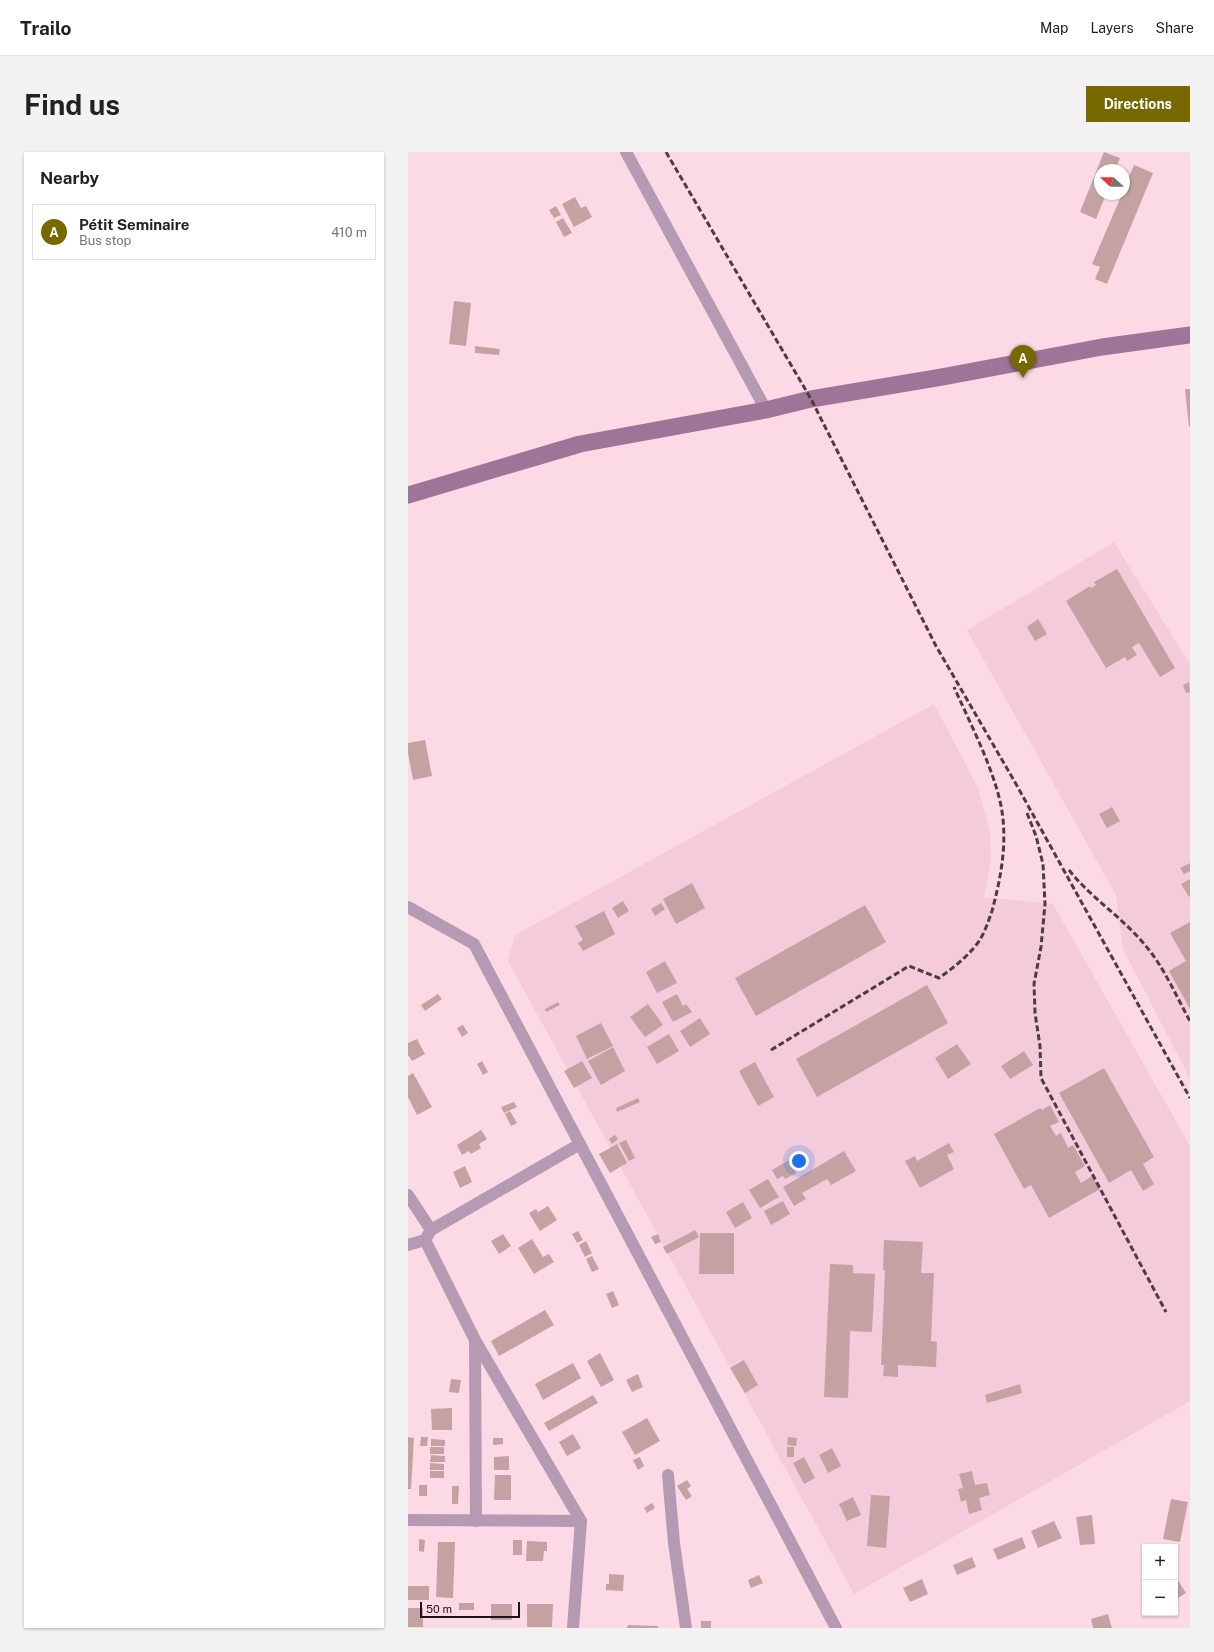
<!DOCTYPE html>
<html lang="en">
<head>
<meta charset="utf-8">
<style>
  body { margin:0; font-family:"Public Sans",sans-serif; background:#f2f2f2; color:#202124 }
  .controls { position:absolute; right:12px; bottom:12px; display:grid; overflow:hidden; border-radius:0px; box-shadow:0 1px 3px #0004 }
  .controls button { width:36px; height:36px; display:grid; place-items:center; padding:0; border:0; border-bottom:1px solid #e0e0e0; background:#fff; color:#202124; font:20px sans-serif }
  .compass { position:absolute; left:686px; top:12px; width:36px; height:36px; border-radius:50%; background:#fff; box-shadow:0 1px 3px #0004; rotate:291deg }
  .scale { position:absolute; left:12px; bottom:10px; width:100px; box-sizing:border-box; padding-left:4px; border:2px solid #1e1318; border-top:0; font-size:11px; line-height:14px; white-space:nowrap; color:#1e1318; -webkit-text-stroke:3px #fbdae6; paint-order:stroke }
  .you { position:absolute; left:391px; top:1009px; width:14px; height:14px; margin:-10px; border:3px solid #fff; border-radius:50%; background:#1a73e8; box-shadow:0 0 0 6px #1a73e833 }
  .badge { display:grid; place-items:center; width:26px; height:26px; border-radius:50%; background:#786800; color:#fff; font-size:13px; font-weight:700 }
  .pin { position:absolute; translate:-50% -33px; filter:drop-shadow(0 1px 2px #0008) }
  .pin::after { content:''; position:absolute; top:21px; width:14px; height:12px; background:inherit; clip-path:polygon(0 0,100% 0,50% 100%) }
  .list { margin:0; padding:0; list-style:none }
  h2 { display:flex; justify-content:space-between; align-items:center; height:52px; margin:0; padding:0 16px; font-size:17px }
  h2 small { font-size:13px; font-weight:400; color:#757577 }
  .list li { display:grid; grid-template-columns:26px 1fr auto; gap:12px; align-items:center; box-sizing:border-box; height:56px; margin:0 8px 8px; padding:0 8px; border:1px solid #e0e0e0; border-radius:0px }
  .list b { display:block; font-size:15px; white-space:nowrap }
  .list p { margin:0; font-size:13px; white-space:nowrap; color:#757577 }
  .list em { font-size:13px; font-style:normal; color:#757577 }
  .map { position:relative; flex:none; width:782px; height:1476px; overflow:hidden; border-radius:0px }
  header { display:flex; align-items:center; gap:24px; box-sizing:border-box; height:56px; padding:0 20px; background:#fff; border-bottom:1px solid #e0e0e0 }
  header strong { font-size:19px }
  nav { display:flex; gap:22px; margin-inline-start:auto; font-size:14px }
  .intro { display:flex; align-items:center; justify-content:space-between; box-sizing:border-box; height:96px; padding:0 24px }
  h1 { margin:0; font-size:28px }
  .button { padding:10px 18px; border-radius:0px; background:#786800; color:#fff; font-size:14px; font-weight:700 }
  main { display:flex; gap:24px; padding:0 24px }
  aside { flex:1; background:#fff; border-radius:0px; box-shadow:0 1px 3px #0004 }
  .map>svg:first-child { display:block }
  .built { fill:#f4cbdb }
  .building { fill:#c4a2a4 }
  .lines { fill:none; stroke-linecap:round; stroke-linejoin:round }
  .street { stroke:#b699b2; stroke-width:12 }
  .secondary { stroke:#9f7499; stroke-width:17 }
  .rail { stroke:#4c3c43; stroke-width:3; stroke-dasharray:6 3; stroke-linecap:butt }
</style>
</head>
<body>
<header>
<strong>Trailo</strong>
<nav><a>Map</a><a>Layers</a><a>Share</a></nav>
</header>
<div class="intro"><h1>Find us</h1><a class="button">Directions</a></div>
<main>
<aside>
<h2>Nearby<small></small></h2>
<ul class="list">
<li><span class="badge">A</span><div><b>Pétit Seminaire</b><p>Bus stop</p></div><em>410 m</em></li>
</ul>
</aside>
<div class="map">
<svg width="782" height="1476" viewBox="0 0 782 1476">
  <rect width="100%" height="100%" fill="#fbdae6"/>
  <g class="built">
    <polygon points="706,390 782,512 782,927 715,797 708,743 559,478"/>
    <polygon points="526,552 570,636 582,680 583,709 576,745 645,752 782,994 782,1249 446,1442 100,809 107,783"/>
  </g>
  <g class="building">
    <polygon points="696,0 712,6 707,18 692,18 692,42 698,42 688,67 672,60"/>
    <polygon points="726,13 745,21 699,132 687,127 692,115 684,112 714,42 716,42 716,37"/>
    <polygon points="167,45 173,56 178,54 184,65 166,75 154,52"/>
    <polygon points="148,54 153,63 146,66 141,58"/>
    <polygon points="155,66 164,81 156,85 148,70"/>
    <polygon points="46,149 63,151 58,194 41,192"/>
    <polygon points="67,194 92,197 91,203 67,201"/>
    <polygon points="777,237 782,237 782,275 781,275"/>
    <polygon points="709,417 767,516 752,525 731,491 724,495 729,503 719,509 717,505 698,516 658,449 682,434 683,436 688,433 686,430"/>
    <polygon points="630,467 639,482 627,489 619,475"/>
    <polygon points="781,530 782,540 778,541 775,533"/>
    <polygon points="17,588 24,624 5,628 0,601 0,591"/>
    <polygon points="704,655 712,669 699,676 691,662"/>
    <polygon points="782,711 782,719 776,722 772,716"/>
    <polygon points="782,727 782,744 781,745 773,732"/>
    <polygon points="284,731 297,756 268,772 255,747"/>
    <polygon points="215,749 221,759 210,766 204,756"/>
    <polygon points="253,751 257,757 247,764 243,757"/>
    <polygon points="457,753 478,790 348,864 327,826"/>
    <polygon points="196,759 207,782 175,799 170,791 175,788 167,774"/>
    <polygon points="782,770 782,857 761,819 778,809 762,781"/>
    <polygon points="257,809 269,831 249,841 238,820"/>
    <polygon points="519,833 540,871 409,945 388,907"/>
    <polygon points="30,842 34,847 17,859 13,853"/>
    <polygon points="269,842 275,854 278,852 284,860 265,870 254,850"/>
    <polygon points="150,850 152,853 138,860 137,857"/>
    <polygon points="240,852 255,873 237,885 222,865"/>
    <polygon points="292,866 302,882 282,895 272,879"/>
    <polygon points="193,871 205,894 179,907 168,884"/>
    <polygon points="55,873 60,881 54,885 49,876"/>
    <polygon points="261,882 271,899 249,912 239,895"/>
    <polygon points="9,887 17,902 4,909 0,903 0,891"/>
    <polygon points="549,892 563,912 540,927 527,906"/>
    <polygon points="205,895 217,919 193,933 180,909"/>
    <polygon points="616,899 625,913 602,927 593,914"/>
    <polygon points="74,909 80,920 75,923 69,912"/>
    <polygon points="174,909 184,926 166,936 156,919"/>
    <polygon points="347,910 366,945 350,954 331,919"/>
    <polygon points="696,916 746,1005 735,1012 746,1032 735,1039 723,1018 701,1031 651,941"/>
    <polygon points="5,921 24,955 9,963 0,945 0,924"/>
    <polygon points="230,946 232,950 209,960 208,956"/>
    <polygon points="106,950 109,955 96,961 93,955"/>
    <polygon points="642,953 651,970 642,974 648,984 653,981 660,996 665,993 677,1014 667,1020 673,1031 684,1024 692,1037 641,1066 623,1033 616,1037 586,982 632,956 634,958"/>
    <polygon points="102,959 109,971 103,974 97,962"/>
    <polygon points="73,978 79,987 71,992 73,996 63,1002 61,999 54,1003 49,993"/>
    <polygon points="207,983 210,987 204,992 201,987"/>
    <polygon points="218,988 227,1006 221,1009 211,991"/>
    <polygon points="541,991 546,1000 539,1003 546,1017 512,1036 497,1009 507,1004 509,1009"/>
    <polygon points="209,992 219,1011 202,1021 191,1002"/>
    <polygon points="436,999 448,1019 423,1033 419,1027 394,1041 398,1047 386,1054 375,1035"/>
    <polygon points="381,1008 388,1021 377,1027 375,1024 369,1027 364,1018"/>
    <polygon points="57,1014 64,1030 52,1036 45,1020"/>
    <polygon points="360,1027 371,1045 352,1056 341,1038"/>
    <polygon points="375,1049 382,1062 363,1073 356,1059"/>
    <polygon points="335,1050 344,1066 327,1076 318,1060"/>
    <polygon points="140,1054 149,1068 132,1079 121,1061 128,1057 130,1060"/>
    <polygon points="287,1078 291,1085 259,1102 255,1095"/>
    <polygon points="170,1079 175,1088 169,1091 164,1082"/>
    <polygon points="292,1081 326,1081 326,1122 291,1122"/>
    <polygon points="95,1082 103,1094 91,1102 83,1089"/>
    <polygon points="250,1082 253,1090 247,1092 243,1085"/>
    <polygon points="124,1087 135,1105 141,1102 146,1110 126,1122 110,1096"/>
    <polygon points="476,1088 515,1090 513,1121 526,1121 523,1189 529,1190 528,1215 490,1213 490,1225 475,1224 476,1213 473,1213 477,1118 475,1118"/>
    <polygon points="178,1089 184,1101 177,1105 171,1093"/>
    <polygon points="184,1104 191,1117 184,1120 178,1107"/>
    <polygon points="422,1112 445,1113 445,1121 467,1122 464,1180 442,1179 440,1246 416,1245"/>
    <polygon points="205,1139 211,1153 204,1156 198,1142"/>
    <polygon points="137,1158 146,1173 91,1204 83,1189"/>
    <polygon points="192,1201 206,1228 193,1235 179,1209"/>
    <polygon points="336,1208 350,1233 337,1241 322,1216"/>
    <polygon points="165,1211 173,1226 135,1248 127,1232"/>
    <polygon points="230,1222 235,1235 224,1240 218,1228"/>
    <polygon points="43,1227 53,1228 51,1241 41,1240"/>
    <polygon points="612,1232 614,1241 579,1251 577,1243"/>
    <polygon points="185,1243 190,1251 141,1279 136,1271"/>
    <polygon points="44,1256 44,1278 24,1278 23,1257"/>
    <polygon points="239,1266 252,1289 227,1303 214,1280"/>
    <polygon points="165,1282 173,1296 159,1304 151,1290"/>
    <polygon points="0,1285 6,1286 3,1337 0,1337"/>
    <polygon points="13,1285 20,1285 19,1294 12,1294"/>
    <polygon points="380,1285 389,1286 388,1294 379,1293"/>
    <polygon points="85,1286 95,1286 95,1292 85,1293"/>
    <polygon points="23,1287 37,1288 37,1294 23,1294"/>
    <rect x="22" y="1295" width="14" height="7"/>
    <rect x="379" y="1295" width="7" height="10"/>
    <polygon points="424,1296 433,1314 420,1321 411,1303"/>
    <polygon points="23,1303 37,1304 37,1310 22,1310"/>
    <polygon points="101,1304 101,1318 86,1318 86,1305"/>
    <polygon points="232,1305 236,1314 230,1318 225,1308"/>
    <polygon points="396,1305 407,1326 396,1332 385,1311"/>
    <polygon points="22,1311 36,1312 36,1318 22,1318"/>
    <rect x="22" y="1319" width="14" height="7"/>
    <polygon points="564,1319 567,1333 579,1331 582,1343 571,1346 574,1358 561,1362 558,1348 553,1350 550,1337 555,1336 551,1322"/>
    <polygon points="87,1323 103,1323 103,1348 86,1348"/>
    <polygon points="279,1328 283,1334 279,1337 284,1344 278,1348 269,1334"/>
    <rect x="11" y="1333" width="8" height="11"/>
    <polygon points="44,1334 51,1334 50,1352 44,1352"/>
    <polygon points="463,1343 482,1344 478,1396 459,1394"/>
    <polygon points="445,1345 453,1363 439,1369 431,1352"/>
    <polygon points="763,1347 780,1350 772,1390 755,1387"/>
    <polygon points="244,1351 247,1356 239,1361 236,1356"/>
    <polygon points="684,1363 687,1392 672,1393 668,1365"/>
    <polygon points="646,1369 654,1386 630,1396 623,1379"/>
    <polygon points="614,1385 618,1396 590,1408 585,1397"/>
    <polygon points="11,1387 17,1388 16,1400 11,1399"/>
    <rect x="105" y="1388" width="9" height="15"/>
    <polygon points="119,1389 139,1390 139,1399 136,1399 135,1409 118,1409"/>
    <polygon points="30,1390 47,1390 45,1446 28,1445"/>
    <polygon points="564,1405 568,1415 549,1423 545,1413"/>
    <polygon points="201,1422 216,1423 215,1439 198,1438 198,1432 201,1432"/>
    <polygon points="351,1423 355,1431 343,1436 340,1428"/>
    <polygon points="767,1424 778,1441 767,1448"/>
    <polygon points="514,1427 520,1442 502,1450 495,1436"/>
    <rect x="0" y="1434" width="21" height="14"/>
    <rect x="51" y="1451" width="15" height="7"/>
    <rect x="83" y="1452" width="21" height="16"/>
    <polygon points="119,1452 145,1452 144,1475 119,1475"/>
    <rect x="0" y="1456" width="15" height="19"/>
    <polygon points="700,1462 704,1476 685,1476 683,1467"/>
    <rect x="293" y="1469" width="10" height="7"/>
    <polygon points="220,1473 250,1474 250,1476 219,1476"/>
  </g>
  <g class="lines">
    <g class="street">
      <polyline points="218,0 358,258"/>
      <polyline points="0,755 66,792 428,1476"/>
      <polyline points="0,1043 23,1078 17,1088 67,1188 173,1369 165,1476"/>
      <polyline points="23,1078 172,992"/>
      <polyline points="0,1093 17,1088"/>
      <polyline points="67,1190 68,1369"/>
      <polyline points="260,1323 266,1391 278,1476"/>
      <polyline points="0,1368 173,1369"/>
    </g>
    <polyline class="secondary" points="0,343 172,292 358,258 403,247 534,225 694,195 782,183"/>
    <g class="rail">
      <polyline points="258,0 403,247 528,494 608,632 782,946"/>
      <polyline points="619,661 628,684 635,712 637,752 633,795 626,832 627,861 632,894 633,926 758,1160"/>
      <path d="M661 718C683 746 714 765 737 793 756 815 768 844 782 869"/>
      <path d="M363 898 501 814 531 826C545 816 558 806 569 792 576 783 580 770 584 759 594 722 601 683 591 645 581 607 562 571 546 535"/>
    </g>
  </g>
</svg>
<div class="controls">
<button>+</button>
<button>−</button>
</div>
<svg class="compass" viewBox="-18 -18 36 36"><path d="M0-13l5 13h-10z" fill="#e53935"/><path d="M0 13l5-13h-10z" fill="#757577"/></svg>
<div class="scale">50 m</div>
<div class="you"></div>
<div class="pin badge" style="left:615px;top:226px">A</div>
</div>
</main>
</body>
</html>
